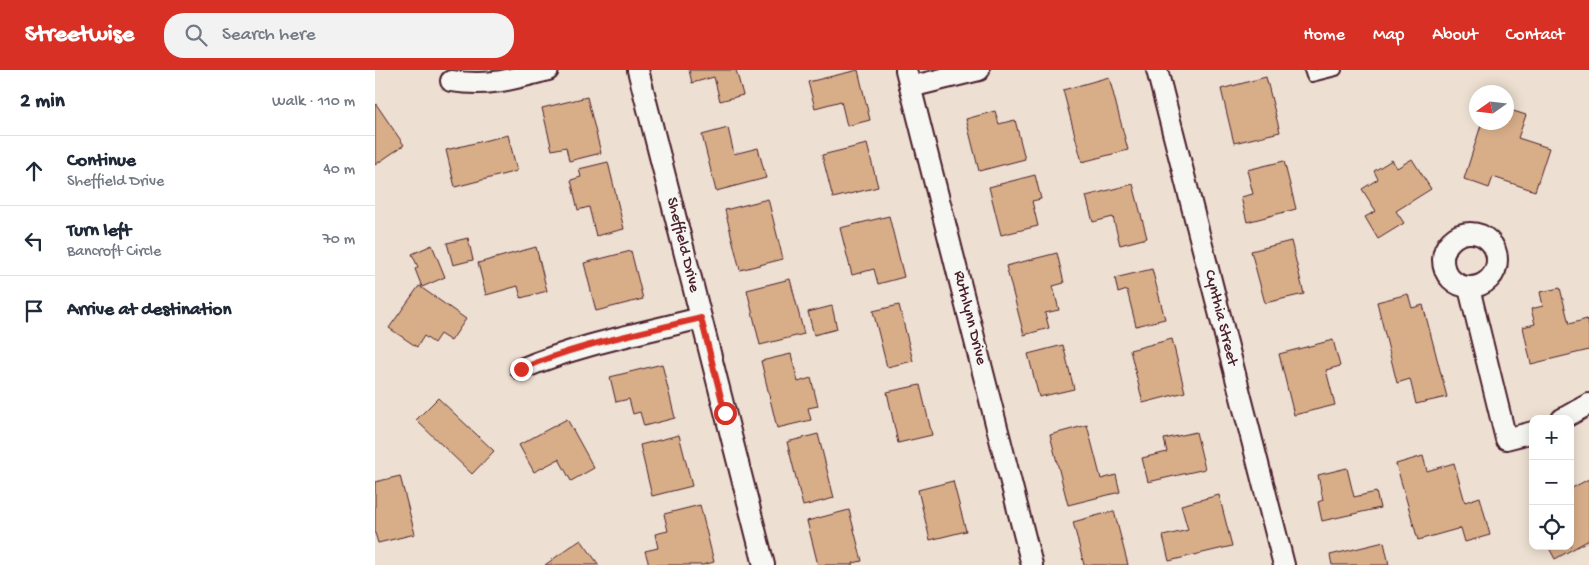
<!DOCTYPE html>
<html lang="en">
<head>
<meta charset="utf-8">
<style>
  body { margin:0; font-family:"Gochi Hand",sans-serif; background:#f2f2f3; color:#1f2937 }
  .controls { position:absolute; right:15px; bottom:15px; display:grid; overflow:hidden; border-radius:10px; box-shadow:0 2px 12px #0003 }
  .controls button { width:45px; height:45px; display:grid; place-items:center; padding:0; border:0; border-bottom:1px solid #e0e1e3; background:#fff; color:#1f2937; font:25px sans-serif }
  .compass { position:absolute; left:1094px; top:15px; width:45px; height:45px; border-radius:50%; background:#fff; box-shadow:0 2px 12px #0003; rotate:256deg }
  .stop { position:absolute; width:15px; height:15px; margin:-11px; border:4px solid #d93025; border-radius:50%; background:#fff }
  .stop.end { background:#d93025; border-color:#fff; box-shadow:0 1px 5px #0008 }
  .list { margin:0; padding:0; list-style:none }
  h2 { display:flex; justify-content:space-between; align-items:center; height:65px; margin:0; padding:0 20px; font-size:21px }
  h2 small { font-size:16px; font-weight:400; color:#747a83 }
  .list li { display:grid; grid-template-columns:32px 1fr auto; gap:15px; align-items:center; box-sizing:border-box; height:70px; padding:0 20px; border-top:1px solid #e0e1e3 }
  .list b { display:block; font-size:19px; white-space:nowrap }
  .list p { margin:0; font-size:16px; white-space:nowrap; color:#747a83 }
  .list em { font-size:16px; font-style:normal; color:#747a83 }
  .icon { flex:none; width:28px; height:28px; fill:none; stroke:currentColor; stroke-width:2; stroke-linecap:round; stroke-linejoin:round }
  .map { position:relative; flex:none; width:1214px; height:495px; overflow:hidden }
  header { display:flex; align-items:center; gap:30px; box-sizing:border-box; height:70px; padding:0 25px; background:#d93025; color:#fff }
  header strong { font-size:24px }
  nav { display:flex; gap:28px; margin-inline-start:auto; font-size:18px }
  .search { width:350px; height:45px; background:#f2f2f3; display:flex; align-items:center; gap:12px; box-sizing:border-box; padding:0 18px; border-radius:20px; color:#747a83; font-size:19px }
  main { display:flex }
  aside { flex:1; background:#fff }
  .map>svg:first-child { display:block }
  .building { fill:#d8ae89; stroke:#4a1f2b }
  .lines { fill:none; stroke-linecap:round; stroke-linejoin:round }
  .service-casing { stroke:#4a1f2b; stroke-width:14 }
  .minor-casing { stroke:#4a1f2b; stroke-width:24 }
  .service { stroke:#f6f6f2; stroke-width:10 }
  .minor { stroke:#f6f6f2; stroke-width:20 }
  .route { stroke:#d93025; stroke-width:6 }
  .labels { text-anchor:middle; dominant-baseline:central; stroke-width:4.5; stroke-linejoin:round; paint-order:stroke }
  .street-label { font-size:16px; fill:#4a1f2b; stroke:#f6f6f2 }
</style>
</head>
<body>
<header>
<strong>Streetwise</strong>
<div class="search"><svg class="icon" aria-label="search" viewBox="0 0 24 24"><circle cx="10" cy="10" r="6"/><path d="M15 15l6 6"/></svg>Search here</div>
<nav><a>Home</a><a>Map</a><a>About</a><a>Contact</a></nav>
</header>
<main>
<aside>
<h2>2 min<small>Walk · 110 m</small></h2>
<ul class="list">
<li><svg class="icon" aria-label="ahead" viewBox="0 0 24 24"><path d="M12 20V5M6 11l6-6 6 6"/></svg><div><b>Continue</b><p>Sheffield Drive</p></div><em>40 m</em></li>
<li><svg class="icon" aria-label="left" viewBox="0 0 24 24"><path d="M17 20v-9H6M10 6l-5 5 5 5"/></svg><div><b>Turn left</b><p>Bancroft Circle</p></div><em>70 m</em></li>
<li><svg class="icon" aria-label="arrive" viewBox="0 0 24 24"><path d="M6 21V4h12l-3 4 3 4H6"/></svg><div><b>Arrive at destination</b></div></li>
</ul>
</aside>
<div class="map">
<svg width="1214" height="495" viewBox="0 0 1214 495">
  <rect width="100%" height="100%" fill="#ede0d2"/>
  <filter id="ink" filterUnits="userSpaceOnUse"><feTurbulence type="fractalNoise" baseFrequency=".02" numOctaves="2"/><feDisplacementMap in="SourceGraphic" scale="10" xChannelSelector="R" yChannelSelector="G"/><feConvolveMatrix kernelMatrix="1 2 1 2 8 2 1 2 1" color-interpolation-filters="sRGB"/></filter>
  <g filter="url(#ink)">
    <g class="building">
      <polygon points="314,0 361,0 368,25 345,31 339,7 317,13"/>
      <polygon points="483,0 495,50 472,56 466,31 440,38 433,12"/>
      <polygon points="734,7 753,80 707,92 688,20"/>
      <polygon points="891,7 905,62 859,73 846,19"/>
      <polygon points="212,27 226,83 194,91 191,77 177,80 167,38"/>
      <polygon points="1,34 29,75 0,95 0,35"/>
      <polygon points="1132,39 1151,45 1143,68 1174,78 1160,121 1118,107 1114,118 1089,109 1107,52 1132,52"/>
      <polygon points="620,41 624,54 640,50 650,89 604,101 591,49"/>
      <polygon points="353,58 359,84 383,78 391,108 341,121 327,65"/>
      <polygon points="133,65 142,101 80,117 71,80"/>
      <polygon points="492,74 503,117 458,128 447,85"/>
      <polygon points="1037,89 1056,119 1021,141 1029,153 1003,169 990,147 1001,141 987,119 1003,109 999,101 1017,90 1022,98"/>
      <polygon points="909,91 921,139 872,152 866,127 878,124 872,100"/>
      <polygon points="233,92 249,159 221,166 214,137 203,140 196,110 206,107 204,99"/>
      <polygon points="660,105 666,129 657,131 663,156 626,165 614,117"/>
      <polygon points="758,114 772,168 745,175 738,147 718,152 711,126"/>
      <polygon points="393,129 408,189 365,200 350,140"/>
      <polygon points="514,146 529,207 503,214 499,199 477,205 465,158"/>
      <polygon points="93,168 98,190 78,195 72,173"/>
      <polygon points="916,171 929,224 890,233 876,181"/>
      <polygon points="57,175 70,207 47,217 40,199 43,197 37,184"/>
      <polygon points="161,177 172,221 146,228 143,216 111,225 103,193"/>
      <polygon points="256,181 268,229 221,241 209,193"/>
      <polygon points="682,183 689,213 678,216 684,240 670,243 674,258 649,265 631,196"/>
      <polygon points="777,199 790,249 761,256 752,220 743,223 740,208"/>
      <polygon points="415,209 429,264 385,275 372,220"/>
      <polygon points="44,216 91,249 76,271 65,264 59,273 49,266 42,277 14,258"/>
      <polygon points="1185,218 1194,254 1212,249 1214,257 1214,280 1156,294 1148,257 1160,254 1156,239 1168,236 1165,222"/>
      <polygon points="1033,224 1037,238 1048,235 1072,327 1041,334 1035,309 1022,313 1002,232"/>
      <polygon points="524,235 538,291 512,297 498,241"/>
      <polygon points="457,236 462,259 439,265 433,242"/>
      <polygon points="797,269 810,322 768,333 755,280"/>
      <polygon points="958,270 965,296 951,300 960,335 919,345 904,284"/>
      <polygon points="688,275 699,319 664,327 653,284"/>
      <polygon points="416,284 423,312 436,308 443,336 433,338 436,350 402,358 386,291"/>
      <polygon points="287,294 300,348 269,356 265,342 258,344 254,329 241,332 235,307"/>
      <polygon points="545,315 557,365 523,373 512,322"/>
      <polygon points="63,328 119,381 97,404 41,350"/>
      <polygon points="192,349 219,398 196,411 184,389 159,402 144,375"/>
      <polygon points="712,355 726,409 741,405 745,422 693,435 675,365"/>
      <polygon points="821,362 830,399 773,412 767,388 792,382 789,369"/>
      <polygon points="443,364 459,428 428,436 412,372"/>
      <polygon points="304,365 317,416 277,426 265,375"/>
      <polygon points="1048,386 1052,401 1079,393 1090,432 1105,427 1115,465 1090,472 1086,458 1043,470 1021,394"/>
      <polygon points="972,398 979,427 1001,422 1005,438 947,451 943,432 948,430 943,405"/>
      <polygon points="25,406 40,464 3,473 0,463 0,412"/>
      <polygon points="1214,409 1214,470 1180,489 1173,476 1195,476 1195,419"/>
      <polygon points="578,411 591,461 555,470 543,420"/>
      <polygon points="844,425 857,476 794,491 788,466 813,460 806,435"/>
      <polygon points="325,435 339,492 328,495 274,495 270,481 283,478 280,464 293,461 289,444"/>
      <polygon points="474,440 487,491 478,493 478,495 443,495 432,451"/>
      <polygon points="739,441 753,495 709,495 698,452"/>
      <polygon points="206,470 224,495 170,495 195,477"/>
      <polygon points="1009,472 1014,495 957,495 955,485"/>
    </g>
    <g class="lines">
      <g class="service-casing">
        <polyline id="service" points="935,0 937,6 961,0"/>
      </g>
      <g class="minor-casing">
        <g id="minor">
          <polyline points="263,0 389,495"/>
          <polyline points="531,0 657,495"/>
          <polyline points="782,0 909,495"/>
          <path d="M76 11C115 17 137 9 173 0"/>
          <polyline points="535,17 604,0"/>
          <circle cx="1095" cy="190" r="27"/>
          <polyline points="1094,218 1131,369 1158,362"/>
          <path d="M146 299C203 275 266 263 326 248"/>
          <polyline points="1187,349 1214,334"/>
        </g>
      </g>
      <use href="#service" class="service"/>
      <use href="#minor" class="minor"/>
    </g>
  </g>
  <g class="lines" filter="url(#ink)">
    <path class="route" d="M146 299C203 274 266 263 326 248L350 343"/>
  </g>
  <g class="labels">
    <g class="street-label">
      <text transform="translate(307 175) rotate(76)">Sheffield Drive</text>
      <text transform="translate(594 248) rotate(76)">Ruthlynn Drive</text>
      <text transform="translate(845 248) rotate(76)">Cynthia Street</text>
    </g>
  </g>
</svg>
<div class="controls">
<button>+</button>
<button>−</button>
<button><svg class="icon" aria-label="locate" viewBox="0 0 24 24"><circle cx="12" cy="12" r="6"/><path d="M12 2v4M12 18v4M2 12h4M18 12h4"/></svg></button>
</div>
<svg class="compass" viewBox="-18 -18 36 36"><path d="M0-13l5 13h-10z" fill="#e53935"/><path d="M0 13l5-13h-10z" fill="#747a83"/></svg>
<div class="stop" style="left:350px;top:343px"></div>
<div class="stop end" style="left:146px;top:299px"></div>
</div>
</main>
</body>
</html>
